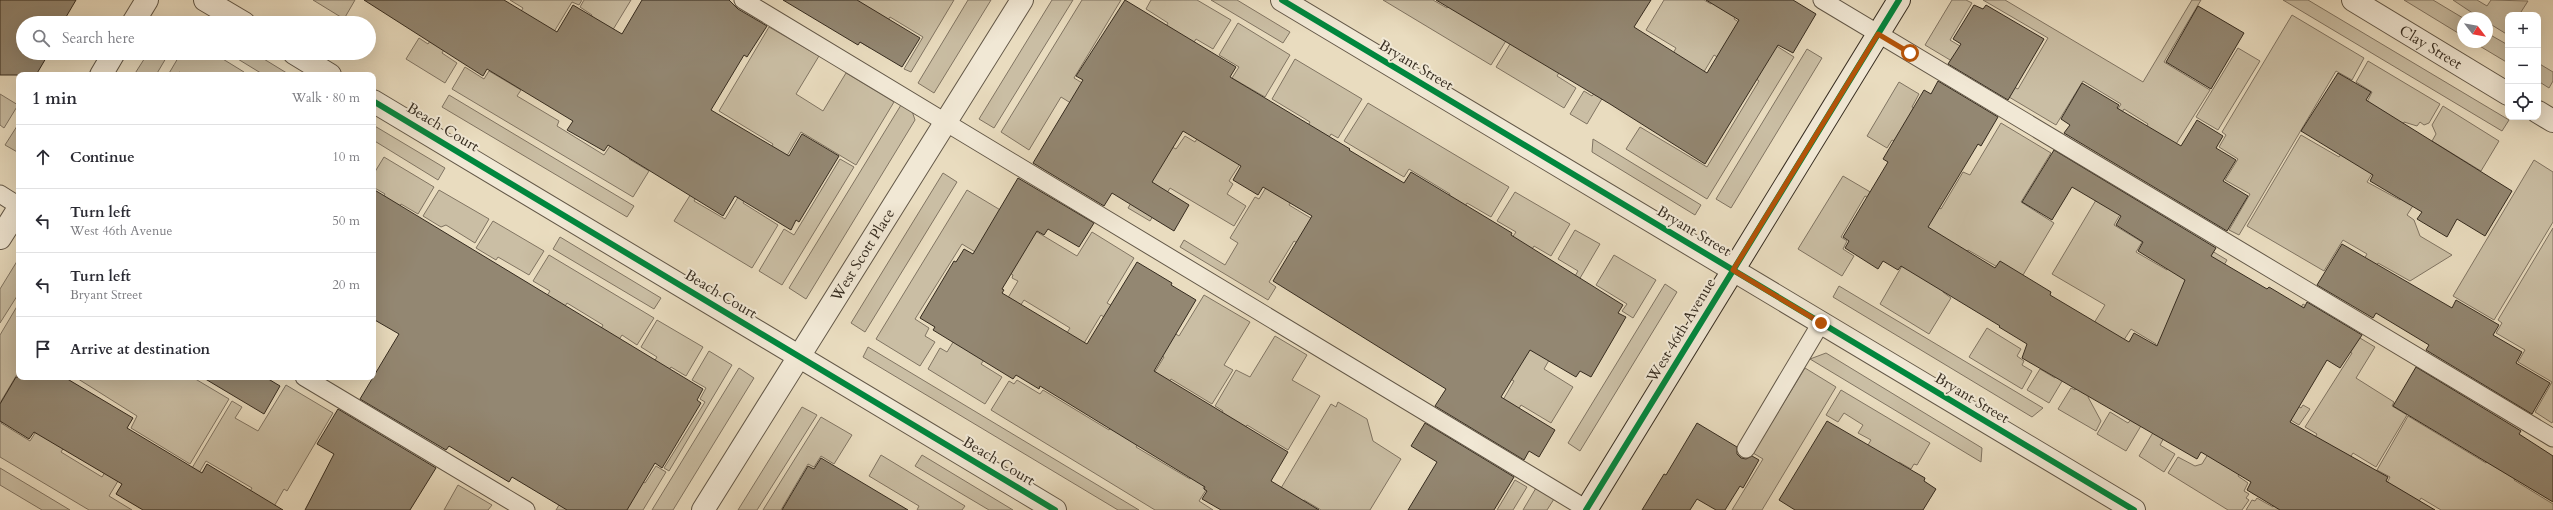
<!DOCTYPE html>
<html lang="en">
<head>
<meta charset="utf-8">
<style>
  body { margin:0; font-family:Cardo,serif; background:#f2f2f3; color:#2b2b33 }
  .controls { position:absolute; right:12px; top:12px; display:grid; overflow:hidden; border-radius:8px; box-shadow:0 4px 16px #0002 }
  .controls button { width:36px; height:36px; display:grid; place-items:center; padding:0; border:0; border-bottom:1px solid #e1e1e2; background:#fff; color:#2b2b33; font:20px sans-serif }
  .compass { position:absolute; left:2457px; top:12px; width:36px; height:36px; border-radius:50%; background:#fff; box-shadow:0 4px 16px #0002; rotate:121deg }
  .stop { position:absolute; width:12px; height:12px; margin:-9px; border:3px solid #b45309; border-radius:50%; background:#fff }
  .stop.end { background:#b45309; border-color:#fff; box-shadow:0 1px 4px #0008 }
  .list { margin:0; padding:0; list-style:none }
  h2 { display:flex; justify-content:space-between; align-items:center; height:52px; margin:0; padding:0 16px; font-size:17px }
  h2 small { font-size:13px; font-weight:400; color:#7c7c81 }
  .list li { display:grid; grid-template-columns:26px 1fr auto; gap:12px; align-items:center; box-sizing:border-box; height:64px; padding:0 16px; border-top:1px solid #e1e1e2 }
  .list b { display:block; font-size:15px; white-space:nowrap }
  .list p { margin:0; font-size:13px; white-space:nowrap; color:#7c7c81 }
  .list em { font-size:13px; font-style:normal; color:#7c7c81 }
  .icon { flex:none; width:22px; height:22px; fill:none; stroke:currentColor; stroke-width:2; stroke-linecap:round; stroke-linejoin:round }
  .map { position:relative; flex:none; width:2553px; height:510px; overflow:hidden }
  .search { position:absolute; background:#fff; box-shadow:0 4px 16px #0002; left:16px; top:16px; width:360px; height:44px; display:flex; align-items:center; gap:10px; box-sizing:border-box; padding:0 14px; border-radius:22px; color:#7c7c81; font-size:15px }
  .panel { position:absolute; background:#fff; box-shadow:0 4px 16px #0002; left:16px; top:72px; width:360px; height:308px; border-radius:8px }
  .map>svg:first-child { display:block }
  .green { fill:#cabea4; stroke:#807462 }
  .building { fill:#938772; stroke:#352b1f }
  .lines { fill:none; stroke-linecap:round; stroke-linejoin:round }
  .lane-casing { stroke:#625747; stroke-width:19 }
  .street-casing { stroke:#625747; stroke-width:24 }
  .secondary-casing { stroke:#352b1f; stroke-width:24 }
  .lane { stroke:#f1e8d5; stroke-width:17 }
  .street { stroke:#f1e8d5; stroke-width:22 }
  .secondary { stroke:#f1e8d5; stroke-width:22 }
  .cycleway-casing { stroke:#f1e8d5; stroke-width:8 }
  .cycleway { stroke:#00873e; stroke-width:6 }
  .route { stroke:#b45309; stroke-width:5 }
  .labels { text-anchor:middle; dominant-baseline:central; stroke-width:4; stroke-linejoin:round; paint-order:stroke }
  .street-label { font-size:15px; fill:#352b1f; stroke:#f1e8d5 }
</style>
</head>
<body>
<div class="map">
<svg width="2553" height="510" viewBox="0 0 2553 510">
  <rect width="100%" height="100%" fill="#e9dcbf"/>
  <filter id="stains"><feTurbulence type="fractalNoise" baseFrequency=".005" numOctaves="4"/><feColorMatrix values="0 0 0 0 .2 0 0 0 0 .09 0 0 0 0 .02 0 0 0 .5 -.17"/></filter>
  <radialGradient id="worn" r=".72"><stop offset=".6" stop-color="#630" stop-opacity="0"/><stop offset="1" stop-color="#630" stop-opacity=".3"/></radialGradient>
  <g class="green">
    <polygon points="313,0 355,0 344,19"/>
    <polygon points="474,0 442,53 457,63 445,83 406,59 419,38 428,44 434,35"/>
    <polygon points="510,0 582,0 579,5 572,2 520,88 516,20 523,8"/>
    <polygon points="584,0 631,0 600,51 584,28 592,15 580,7"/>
    <polygon points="856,0 954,0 911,72 904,69 923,37 890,17 870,48 839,29"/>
    <polygon points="968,0 991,0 934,93 918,83"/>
    <polygon points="1052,0 1073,0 994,128 979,119"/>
    <polygon points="1082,0 1121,0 1074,78 1116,103 1103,123 1061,97 1029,150 1001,132"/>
    <polygon points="1151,0 1197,0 1231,20 1213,49 1196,39 1129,149 1102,133 1168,23 1146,9"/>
    <polygon points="1211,0 1237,0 1290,32 1283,43"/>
    <polygon points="1383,0 1433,0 1447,8 1452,0 1509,36 1491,65"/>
    <polygon points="1664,0 1704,0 1711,4 1714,0 1745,0 1734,19 1747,27 1752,77 1714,55 1665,137 1669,61 1676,48 1646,30"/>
    <polygon points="1952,0 1966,0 1972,3 1950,40 1960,46 1956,53 2002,91 1925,45"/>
    <polygon points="1983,0 2005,0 2143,82 2192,0 2201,0 2164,62 2210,90 2156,176 2128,159 2148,124 2124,109 2102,145 2098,142 2121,104 2083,81 2056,125 2004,94 2010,85 2018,89 2048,38"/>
    <polygon points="2283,0 2308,0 2509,120 2502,131"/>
    <polygon points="2404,0 2433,0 2463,18 2463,36"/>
    <polygon points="2453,0 2477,0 2487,6 2491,0 2528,1 2521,12 2525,15 2508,15 2508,35 2487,22 2487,18 2480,18"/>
    <polygon points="2292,15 2364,58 2352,80 2336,71 2239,235 2229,230 2250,194 2225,180 2238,159 2219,147 2226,135 2222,132"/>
    <polygon points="1238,23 1290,55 1265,97 1232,78 1239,67 1219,55"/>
    <polygon points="769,27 819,56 796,94 823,111 846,73 894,102 856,165 801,132 781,166 766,156 773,144 719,111"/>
    <polygon points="2487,33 2508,45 2508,63 2473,42 2487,42"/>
    <polygon points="1515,36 1563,66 1557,76 1576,88 1564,108 1496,67"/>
    <polygon points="1639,36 1587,124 1570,114 1584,91 1592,96"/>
    <polygon points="1775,45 1794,57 1707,199 1626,149 1640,127 1707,167 1759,81 1755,78"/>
    <polygon points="2238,48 2260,61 2218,130 2196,117"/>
    <polygon points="1807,49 1822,58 1731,208 1716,199"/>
    <polygon points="148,53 169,53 156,75 134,75"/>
    <polygon points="181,53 213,53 244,72 242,75 185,75 179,72 177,75 168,75"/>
    <polygon points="228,53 254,53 290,75 264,75"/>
    <polygon points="1295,59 1362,99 1338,138 1331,134 1296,192 1276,180 1310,122 1272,99"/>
    <polygon points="2368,61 2440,104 2429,123 2424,125 2420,122 2417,126 2404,122 2402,125 2367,102 2372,92 2356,82"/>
    <polygon points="2538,63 2553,72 2553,81 2549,88 2538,81"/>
    <polygon points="465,67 484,79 489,71 521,90 517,96 559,121 557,126 604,155 612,143 635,149 629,159 649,171 633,197 452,89"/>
    <polygon points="1232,80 1240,164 1229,181 1233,184 1227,194 1246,206 1234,226 1170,188 1150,221 1128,208 1166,144 1176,149 1185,136 1195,142"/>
    <polygon points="1899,82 1919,94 1912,107 1920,111 1898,143 1892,140 1887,148 1867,136"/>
    <polygon points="0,94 18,105 4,128 0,125"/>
    <polygon points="449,95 634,206 627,217 442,107"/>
    <polygon points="1368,103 1509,187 1491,217 1467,203 1427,271 1429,230 1450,194 1409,169 1404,177 1344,141"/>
    <polygon points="901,105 912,111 915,120 806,299 789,288"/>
    <polygon points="2443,106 2499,141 2481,171 2432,141 2436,134 2432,125"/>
    <polygon points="2368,107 2401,126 2367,182 2400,200 2404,194 2416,201 2407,215 2414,220 2420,236 2452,255 2410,281 2378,263 2360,294 2348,287 2367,254 2343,240 2324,271 2247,226 2301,135 2339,157"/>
    <polygon points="19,123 19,153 5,145"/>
    <polygon points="2001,123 2051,153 2021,202 2054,223 2020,280 1968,250 1943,292 1951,298 1929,334 1880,304 1906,259 1929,201 1941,209 1963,172 1970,175"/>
    <polygon points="373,125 445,168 438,180 373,140"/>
    <polygon points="1593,139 1701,205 1695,215 1592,152"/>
    <polygon points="384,157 434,187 418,214 401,204 373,250 373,214 385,194 373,187 373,175"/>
    <polygon points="762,157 768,161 743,203 778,225 752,268 674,221 694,189 699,192 694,201 725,219"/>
    <polygon points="840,159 854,167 782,285 759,271 784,229 794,235"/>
    <polygon points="2534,160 2553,172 2553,222 2494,320 2453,296"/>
    <polygon points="943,173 957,182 865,332 851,323"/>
    <polygon points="1843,176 1884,200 1881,205 1865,196 1841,237 1847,241 1843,249 1854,256 1842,276 1798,249"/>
    <polygon points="1270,181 1294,196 1289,205 1314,220 1299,244 1294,241 1269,282 1276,287 1268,300 1180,247 1184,240 1225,265 1238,243 1230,238 1255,197 1259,199"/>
    <polygon points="439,190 489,219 475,243 446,225 441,227 423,216"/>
    <polygon points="967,190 1077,256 1092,232 1134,258 1107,303 1114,307 1107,319 1101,315 1054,393 1065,336 1070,328 1024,300 1018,309 1006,301 1018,281 1012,278 1013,275 962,244 915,319 929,328 925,336 935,342 920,366 876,339"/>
    <polygon points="2102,190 2128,201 2114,225 2142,242 2136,252 2167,270 2187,236 2227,260 2169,357 2154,348 2156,344 2131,329 2120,346 2091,328 2105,305 2052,274"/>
    <polygon points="1515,192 1570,224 1551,256 1534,246 1529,254 1509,242 1516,232 1497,221"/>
    <polygon points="493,221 544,251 529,275 498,257 496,260 476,248"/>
    <polygon points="2553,228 2553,421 2552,423 2535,412 2552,382 2518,362 2525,350 2496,333 2502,323 2498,320"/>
    <polygon points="1575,230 1600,244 1576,285 1552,355 1544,369 1573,387 1551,423 1521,405 1504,434 1489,424 1514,381 1483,363 1533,345 1578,271 1558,259"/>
    <polygon points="560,237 661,298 654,309 553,249"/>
    <polygon points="549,255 654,318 637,345 622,335 616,344 598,334 603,325 567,303 560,314 543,302 550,291 533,281"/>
    <polygon points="1614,255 1656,280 1633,318 1622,311 1627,304 1596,285"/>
    <polygon points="19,258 19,293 0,323 0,289"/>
    <polygon points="1665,284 1677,292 1580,451 1568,443"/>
    <polygon points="1839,286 2043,408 2032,417 1833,297"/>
    <polygon points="1204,295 1250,322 1224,365 1233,370 1212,404 1171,379 1160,397 1145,388 1164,357 1135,339 1155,321 1179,336"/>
    <polygon points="19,303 19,371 0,403 0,335"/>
    <polygon points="2303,304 2375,347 2356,378 2394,402 2392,406 2407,415 2376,467 2353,453 2315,510 2246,510 2252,500 2255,501 2257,498 2273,507 2317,434 2305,427 2352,353 2332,341 2280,341"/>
    <polygon points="657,320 703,347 686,376 671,367 665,376 652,365 657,357 641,347"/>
    <polygon points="1987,328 2021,349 2017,356 2024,361 2022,365 2032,371 2022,389 1969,357"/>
    <polygon points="2092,331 2049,403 2027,390 2040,369 2055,378"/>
    <polygon points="1275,336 1307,355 1292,380 1320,396 1288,450 1247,425 1219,472 1216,423 1223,411 1215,406 1236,370 1250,377"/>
    <polygon points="955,339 984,360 981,364 1002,377 985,404 928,369 940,348 947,352"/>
    <polygon points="2102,344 2115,352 2088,397 2101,421 2096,431 2058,409 2071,388 2075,390"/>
    <polygon points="868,347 1139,510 1118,510 863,357"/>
    <polygon points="709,351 732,365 669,471 664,468 705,402 700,399 706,388 692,380"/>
    <polygon points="1826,353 1982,448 1981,462 1810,359"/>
    <polygon points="739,368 754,378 673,510 652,510"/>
    <polygon points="1805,368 1836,387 1762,510 1732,510 1763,459 1753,453"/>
    <polygon points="2173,372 2126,451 2097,434 2110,412 2128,423"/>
    <polygon points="75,377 192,377 229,399 190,464 131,428 137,416"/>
    <polygon points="1017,380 1040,394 1043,390 1109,430 1117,419 1141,439 1136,447 1190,479 1200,463 1213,471 1203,488 1206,490 1199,501 1213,510 1155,510 991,410 1009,381 1014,384"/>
    <polygon points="2258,382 2301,408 2303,405 2310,409 2299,425 2277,412 2238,476 2248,483 2244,491 2249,494 2246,498 2249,500 2242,510 2228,510 2168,473 2178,457 2195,466 2202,464 2237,406"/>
    <polygon points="286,385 333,413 287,491 284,489 272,510 239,510 252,488 206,461 177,510 167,510 232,401 242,407 235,418 258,431"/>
    <polygon points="2179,389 2166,434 2160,445 2175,454 2164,472 2139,456"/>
    <polygon points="1841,390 1930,443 1917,465 1914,464 1911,469 1899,462 1870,510 1829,510 1871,440 1858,433 1863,425 1844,413 1838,422 1826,415"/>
    <polygon points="95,396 61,452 102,477 129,433 142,441 109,496 132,510 89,510 0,457 0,410 6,414 1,423 30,441 35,433"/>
    <polygon points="1338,402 1367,419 1373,441 1401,459 1370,510 1321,510 1304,500 1297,510 1268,510 1331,404 1336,407"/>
    <polygon points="802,407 817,415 757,510 738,510"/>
    <polygon points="2408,416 2486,463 2508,427 2534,445 2514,480 2553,504 2553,510 2441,510 2421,498 2414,510 2373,510 2390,477 2377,470"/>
    <polygon points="821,417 852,435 834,464 821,456 814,467 808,464 781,510 763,510"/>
    <polygon points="600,437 611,462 645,483 656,466 666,472 643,510 556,510"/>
    <polygon points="881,455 965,506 962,510 917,510 919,506 869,476"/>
    <polygon points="922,455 1013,510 989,510 915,466"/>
    <polygon points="0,468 70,510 42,510 0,485"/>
    <polygon points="1515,480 1527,487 1513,510 1497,510"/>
    <polygon points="458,485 492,505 488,510 444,510"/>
    <polygon points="1536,488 1554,499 1547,510 1523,510"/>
  </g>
  <g class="building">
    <polygon points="0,0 76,0 66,17 69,19 67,23 23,23 23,53 49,53 36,75 0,75"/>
    <polygon points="364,0 504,0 557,32 573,5 622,34 642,0 729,0 738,9 767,26 747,57 744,55 711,110 789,156 802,134 839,156 799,222 796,220 791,230 735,196 723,216 608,145 604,151 567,130 573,121 487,69 483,76"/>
    <polygon points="783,0 857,0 920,38 902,67 860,42 858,45"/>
    <polygon points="1125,0 1236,67 1230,77 1350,149 1349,150 1404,183 1411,172 1512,233 1511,235 1623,305 1618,313 1626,317 1591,377 1580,371 1576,377 1530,350 1501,397 1555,430 1539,457 1529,451 1524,460 1435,406 1446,389 1273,281 1312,216 1263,187 1258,195 1233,180 1241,166 1183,131 1152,182 1189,205 1174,231 1112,193 1104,206 1033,163 1083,80 1076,76"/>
    <polygon points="1436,0 1651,0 1634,27 1707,73 1739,20 1706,0 1793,0 1816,14 1793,53 1778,45 1705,164 1610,104"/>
    <polygon points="1974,5 1983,9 1986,5 2044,39 2008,100 1948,64 1961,44 1953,39"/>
    <polygon points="2198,6 2244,33 2211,89 2166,62"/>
    <polygon points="2338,73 2371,92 2366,100 2512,191 2485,236 2457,219 2447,237 2417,219 2422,212 2370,181 2373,175 2301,131"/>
    <polygon points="1938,81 1998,117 1981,146 1978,144 1928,227 1995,268 2000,261 2051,292 2050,295 2129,342 2134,333 2157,346 2185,280 2138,251 2143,242 2116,225 2121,216 2072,187 2052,220 2022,202 2054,150 2216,248 2211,256 2267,289 2269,287 2304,308 2307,302 2362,335 2340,368 2327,360 2290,422 2388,477 2386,481 2435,510 2280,510 2247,490 2251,482 2201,452 2197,459 2022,358 2027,344 1999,327 2000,326 1901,266 1898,270 1883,261 1878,269 1845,248 1849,241 1843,237 1888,162 1883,159 1924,90 1931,94"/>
    <polygon points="2082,83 2119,105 2117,108 2181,146 2197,120 2223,136 2216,148 2236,160 2223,181 2248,196 2227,231 2064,133 2070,125 2061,119"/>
    <polygon points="1018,178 1094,223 1079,247 1048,229 1044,235 1037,231 1002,289 1004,290 1002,293 1087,344 1137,262 1172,283 1171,285 1196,300 1154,371 1288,452 1271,481 1319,510 1221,510 1202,499 1207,491 1204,489 1205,487 1040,386 1039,389 1016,375 1013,379 933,330 935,327 920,318 954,261 956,262 964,249 973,254"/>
    <polygon points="373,189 703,389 697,400 701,403 662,468 655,463 627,510 567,510 512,477 509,482 449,446 446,450 360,399 399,334 373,319"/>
    <polygon points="2342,244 2452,308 2456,300 2499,325 2493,335 2522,352 2516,363 2550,383 2532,414 2426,350 2429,345 2376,313 2373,318 2317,285"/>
    <polygon points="2416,367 2521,431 2519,434 2553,456 2553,502 2393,406"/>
    <polygon points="16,377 64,377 133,418 127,428 202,473 207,464 283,510 143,510 116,494 122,484 34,432 29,439 0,421 0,404"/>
    <polygon points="202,377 265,377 280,386 264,414"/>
    <polygon points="338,409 436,468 410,510 305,510 334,454 317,444"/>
    <polygon points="1827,421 1925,478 1924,481 1936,489 1923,510 1795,510 1779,500"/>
    <polygon points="1425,423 1514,477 1494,510 1408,510 1437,462 1411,446"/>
    <polygon points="1697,423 1737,447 1737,454 1741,458 1746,459 1752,456 1759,460 1743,488 1740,486 1725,510 1716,510 1697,499 1690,510 1642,510 1664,474 1666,475"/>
    <polygon points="821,458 908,510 782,510 808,466 814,469"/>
  </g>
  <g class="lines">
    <g class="lane-casing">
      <g id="lane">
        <polyline points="743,0 1588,510"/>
        <polyline points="1822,0 2553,438"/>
        <polyline points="0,194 19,206"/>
        <polyline points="304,377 526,510"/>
        <polyline points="1746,449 1821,323"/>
      </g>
    </g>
    <g class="street-casing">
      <g id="street">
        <polyline points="205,0 244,23"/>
        <polyline points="1282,0 2134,510"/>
        <path id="s1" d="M2353 0 2508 94"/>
        <polyline points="133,23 147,0"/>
        <polyline points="294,53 330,75"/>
        <polyline points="101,75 114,53"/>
        <polyline points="373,101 1055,510"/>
        <polyline points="2538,112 2553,121"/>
        <polyline points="0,238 19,208"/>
        <path id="s2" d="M703 510 1022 0"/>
      </g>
    </g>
    <g class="secondary-casing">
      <polyline id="secondary" points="1586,510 1899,0"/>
    </g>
    <use href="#lane" class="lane"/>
    <use href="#street" class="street"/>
    <use href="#secondary" class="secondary"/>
    <g class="cycleway-casing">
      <g id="cycleway">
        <polyline points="1282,0 2134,510"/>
        <polyline points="373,101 1055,510"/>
        <polyline points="1586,510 1899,0"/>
      </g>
    </g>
    <use href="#cycleway" class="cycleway"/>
  </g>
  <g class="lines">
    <polyline class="route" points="1821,323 1733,270 1878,34 1910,53"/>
  </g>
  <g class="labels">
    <g class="street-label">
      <text stroke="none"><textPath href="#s1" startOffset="91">Clay Street</textPath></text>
      <text transform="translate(1416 65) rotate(31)">Bryant Street</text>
      <text transform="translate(443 127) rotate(31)">Beach Court</text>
      <text transform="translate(1694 231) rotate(31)">Bryant Street</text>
      <text stroke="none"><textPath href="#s2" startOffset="301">West Scott Place</textPath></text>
      <text transform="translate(721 294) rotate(31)">Beach Court</text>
      <text transform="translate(1681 330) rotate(-59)">West 46th Avenue</text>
      <text transform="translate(1972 398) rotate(31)">Bryant Street</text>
      <text transform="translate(999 461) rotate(31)">Beach Court</text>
    </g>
  </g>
  <rect width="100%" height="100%" filter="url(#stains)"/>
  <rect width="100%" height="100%" fill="url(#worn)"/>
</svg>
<div class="controls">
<button>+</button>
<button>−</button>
<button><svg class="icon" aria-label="locate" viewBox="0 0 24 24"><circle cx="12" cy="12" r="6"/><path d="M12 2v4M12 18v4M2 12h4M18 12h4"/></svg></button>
</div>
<svg class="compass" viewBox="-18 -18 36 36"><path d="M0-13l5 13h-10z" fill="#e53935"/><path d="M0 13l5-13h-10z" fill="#7c7c81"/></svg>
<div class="stop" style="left:1910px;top:53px"></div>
<div class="stop end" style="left:1821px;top:323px"></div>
<div class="search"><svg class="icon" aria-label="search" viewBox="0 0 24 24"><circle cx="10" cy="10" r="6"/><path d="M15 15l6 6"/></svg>Search here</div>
<section class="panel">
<h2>1 min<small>Walk · 80 m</small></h2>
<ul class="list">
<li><svg class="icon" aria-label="ahead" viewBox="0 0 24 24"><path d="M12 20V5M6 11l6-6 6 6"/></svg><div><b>Continue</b></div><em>10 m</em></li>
<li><svg class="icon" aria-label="left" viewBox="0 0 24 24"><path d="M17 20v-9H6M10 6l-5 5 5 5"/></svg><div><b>Turn left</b><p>West 46th Avenue</p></div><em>50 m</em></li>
<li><svg class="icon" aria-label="left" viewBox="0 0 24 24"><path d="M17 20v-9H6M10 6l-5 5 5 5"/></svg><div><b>Turn left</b><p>Bryant Street</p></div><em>20 m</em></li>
<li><svg class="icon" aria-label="arrive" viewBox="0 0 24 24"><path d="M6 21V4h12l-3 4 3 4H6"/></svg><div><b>Arrive at destination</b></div></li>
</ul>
</section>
</div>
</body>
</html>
